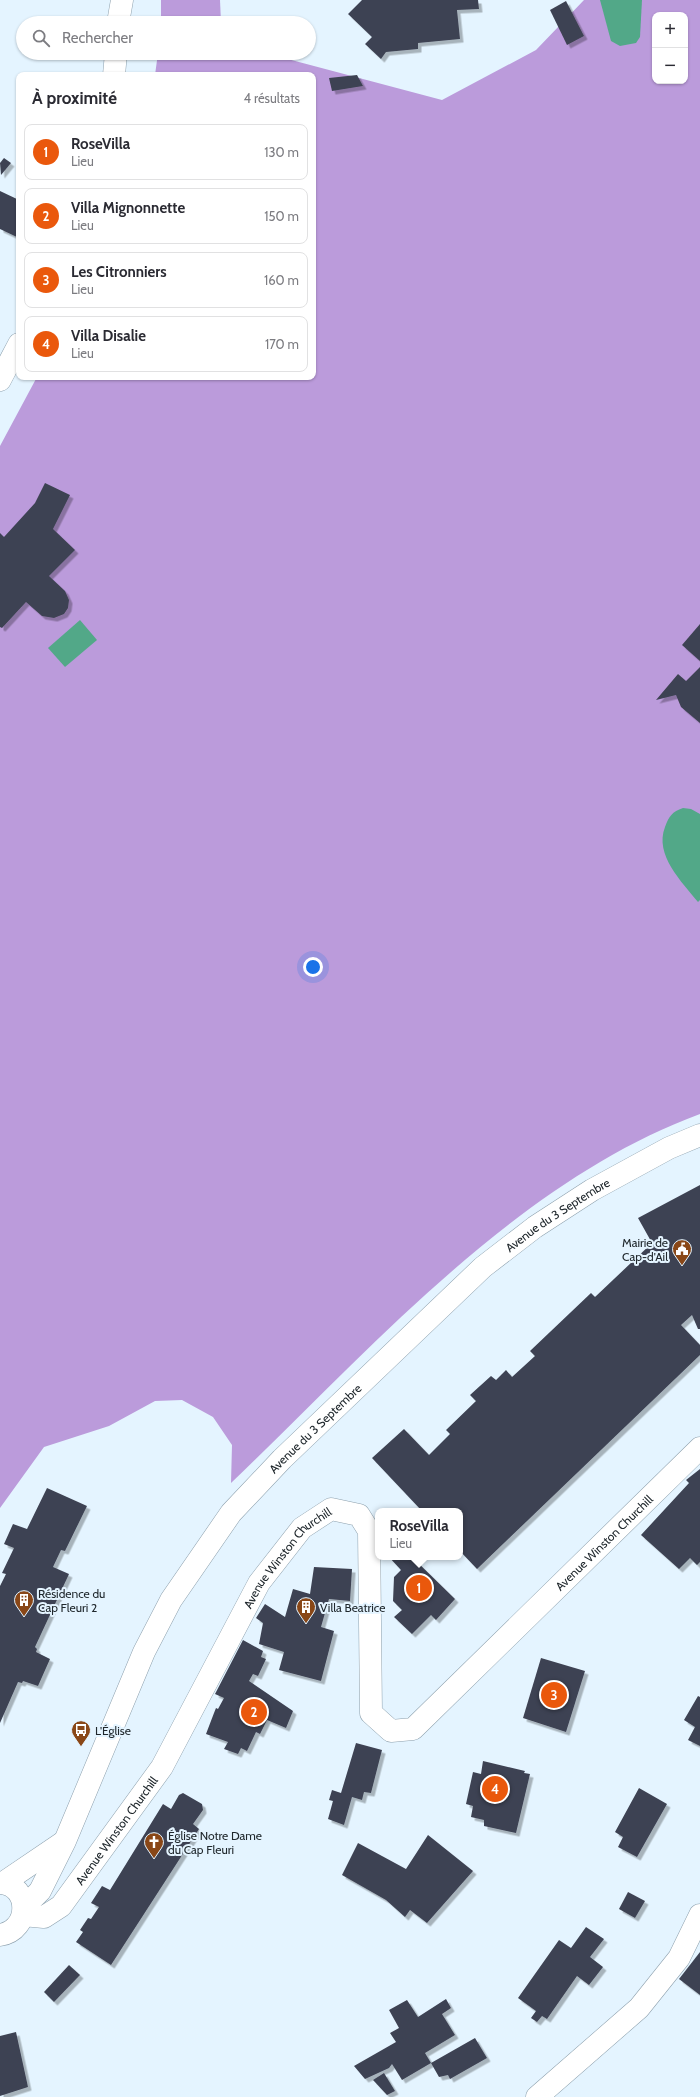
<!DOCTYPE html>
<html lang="fr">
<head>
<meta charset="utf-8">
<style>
  body { margin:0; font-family:Cabin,sans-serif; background:#f7f7f7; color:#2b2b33 }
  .controls { position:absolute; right:12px; top:12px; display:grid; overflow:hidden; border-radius:8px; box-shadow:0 1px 3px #0004 }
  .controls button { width:36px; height:36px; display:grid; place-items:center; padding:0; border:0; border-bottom:1px solid #e1e1e2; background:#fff; color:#2b2b33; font:20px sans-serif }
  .you { position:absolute; left:313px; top:967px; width:14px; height:14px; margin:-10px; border:3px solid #fff; border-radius:50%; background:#1a73e8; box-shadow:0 0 0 6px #1a73e833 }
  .badge { display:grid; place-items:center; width:26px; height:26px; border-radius:50%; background:#ea580c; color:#fff; font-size:13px; font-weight:700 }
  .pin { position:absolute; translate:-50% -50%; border:2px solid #fff; box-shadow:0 1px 4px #0006 }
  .popup { position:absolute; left:375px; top:1508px; width:88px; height:52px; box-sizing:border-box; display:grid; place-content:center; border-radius:8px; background:#fff; filter:drop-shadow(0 1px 3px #0005); font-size:13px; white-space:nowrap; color:#7c7c81 }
  .popup b { font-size:15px; color:#2b2b33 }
  .popup::after { content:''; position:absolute; left:50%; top:100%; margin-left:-8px; border:8px solid transparent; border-top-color:#fff }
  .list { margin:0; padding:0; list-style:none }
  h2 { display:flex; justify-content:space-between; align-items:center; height:52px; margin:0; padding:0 16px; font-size:17px }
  h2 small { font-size:13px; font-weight:400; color:#7c7c81 }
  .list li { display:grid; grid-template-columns:26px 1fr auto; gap:12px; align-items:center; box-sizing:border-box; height:56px; margin:0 8px 8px; padding:0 8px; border:1px solid #e1e1e2; border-radius:8px }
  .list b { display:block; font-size:15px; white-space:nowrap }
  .list p { margin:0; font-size:13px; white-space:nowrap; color:#7c7c81 }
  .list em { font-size:13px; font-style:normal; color:#7c7c81 }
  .icon { flex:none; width:22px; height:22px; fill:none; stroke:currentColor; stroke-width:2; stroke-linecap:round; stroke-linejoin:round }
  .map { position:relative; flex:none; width:700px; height:2097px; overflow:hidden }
  .search { position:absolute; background:#fff; box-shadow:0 1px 3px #0004; left:16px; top:16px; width:300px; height:44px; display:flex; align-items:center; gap:10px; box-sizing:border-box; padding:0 14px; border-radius:22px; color:#7c7c81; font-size:15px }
  .panel { position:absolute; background:#fff; box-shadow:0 1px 3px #0004; left:16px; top:72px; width:300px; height:308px; border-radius:8px }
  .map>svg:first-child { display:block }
  .forest { fill:#bb9bdb; fill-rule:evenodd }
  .water { fill:#52a888 }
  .building { fill:#3e4252; filter:url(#shadow) }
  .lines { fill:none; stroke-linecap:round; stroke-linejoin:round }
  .minor-casing { stroke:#8da0ad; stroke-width:23 }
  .major-casing { stroke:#8da0ad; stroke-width:23 }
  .minor { stroke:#fff; stroke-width:22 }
  .major { stroke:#fff; stroke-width:22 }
  .labels { text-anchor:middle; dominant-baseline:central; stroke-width:4; stroke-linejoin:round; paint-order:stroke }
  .street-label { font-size:12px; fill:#20282d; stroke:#e4f4ff }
  .poi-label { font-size:12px; fill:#20282d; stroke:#e4f4ff; text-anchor:start }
</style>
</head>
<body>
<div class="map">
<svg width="700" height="2097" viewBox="0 0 700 2097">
  <defs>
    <filter id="shadow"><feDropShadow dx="3.5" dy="3.5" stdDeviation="0" flood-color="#0004"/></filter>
  </defs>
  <rect width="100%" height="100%" fill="#e4f4ff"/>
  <g class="forest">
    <polygon points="161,0 220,0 221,23 161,23"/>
    <path d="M584 0H700V1114C516 1182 371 1349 231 1483L232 1445 213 1417 182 1400 155 1401 109 1426 44 1447 0 1508V446L37 377H313V75H155L158 53H265L442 100 536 50ZM655 15H685V81H655Z"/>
  </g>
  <g class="water">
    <polygon points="600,0 642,0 640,37 636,43 620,46 611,41"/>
    <polygon points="80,620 97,640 65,667 48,648"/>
    <path d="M683 808 691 809 700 814V900L698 902C682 882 654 855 665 827 669 816 672 812 683 808Z"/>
  </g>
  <g class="building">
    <polygon points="362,0 478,0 479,9 457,10 460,39 418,43 418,49 386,52 381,59 365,44 372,37 348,14"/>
    <polygon points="566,1 584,36 567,45 550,10"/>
    <polygon points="357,75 363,86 332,91 329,78"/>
    <polygon points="4,158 11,163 1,175 0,163"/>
    <polygon points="0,191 19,200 19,238 0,229"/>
    <polygon points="45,483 70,495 53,529 75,550 49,576 65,591 69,600 68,608 64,614 54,618 42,616 26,602 2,628 0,627 0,533 4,537 35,503"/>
    <polygon points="700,624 700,661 682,645"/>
    <polygon points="700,667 700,723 681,707 676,695 656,700 678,674 686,681"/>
    <polygon points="700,1185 700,1329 698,1329 692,1315 681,1325 700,1345 700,1355 477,1569 460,1551 460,1511 422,1511 372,1458 404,1429 429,1455 450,1434 446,1430 476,1401 470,1395 491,1376 496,1380 506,1370 512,1377 535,1356 530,1351 591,1293 595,1297 652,1243 638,1218"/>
    <polygon points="700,1469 700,1562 697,1565 690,1558 679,1569 641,1535 689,1483 686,1480"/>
    <polygon points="47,1488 87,1506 65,1551 61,1550 53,1567 69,1574 35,1647 37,1649 36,1652 50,1659 38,1686 23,1681 22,1683 18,1682 0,1723 0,1586 6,1574 2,1573 14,1548 4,1544 13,1524 27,1529"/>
    <polygon points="389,1557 414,1557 413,1558 455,1599 436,1620 431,1615 412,1634 394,1617 402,1610 393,1601 394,1577 401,1570"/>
    <polygon points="314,1567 352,1569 350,1601 329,1599 321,1627 334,1631 321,1681 279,1670 284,1652 259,1644 263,1623 256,1618 265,1604 285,1617 293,1589 310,1594"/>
    <polygon points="243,1640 263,1651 261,1657 266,1659 258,1676 253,1674 249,1681 293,1711 286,1728 267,1720 260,1734 256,1732 247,1751 241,1748 238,1754 224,1749 228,1742 206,1734 214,1713 216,1708 218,1709 224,1698 215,1694"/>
    <polygon points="541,1658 585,1671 566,1732 523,1718"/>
    <polygon points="698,1696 700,1697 700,1746 688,1740 695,1727 684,1720"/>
    <polygon points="356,1743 382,1750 371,1793 364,1792 362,1800 352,1797 344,1825 328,1819 333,1801 329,1800 332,1790 341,1793"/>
    <polygon points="483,1761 525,1771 524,1773 530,1774 516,1833 484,1826 484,1820 471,1817 473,1806 466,1804 473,1772 481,1774"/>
    <polygon points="639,1788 667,1804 637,1857 618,1847 623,1837 615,1832"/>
    <polygon points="183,1793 202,1804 203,1810 193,1824 199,1829 111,1965 76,1942 83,1932 80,1930 88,1918 91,1919 99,1907 91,1903 102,1886 110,1890 163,1804 171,1809 179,1795"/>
    <polygon points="428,1835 473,1871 427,1923 410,1910 405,1917 386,1900 342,1875 358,1843 406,1869"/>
    <polygon points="628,1892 645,1901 635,1918 619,1909"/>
    <polygon points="586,1927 604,1939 590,1957 603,1967 589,1985 577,1976 547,2019 542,2016 537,2022 531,2018 536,2011 518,1998 559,1940 571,1948"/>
    <polygon points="700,1952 700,1995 679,1979"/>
    <polygon points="69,1965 80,1975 54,2002 44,1992"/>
    <polygon points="446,1999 451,2008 442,2014 455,2035 425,2053 431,2063 402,2080 392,2064 389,2068 365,2079 354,2066 396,2042 390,2033 399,2028 389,2010 407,2000 418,2017"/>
    <polygon points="16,2032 28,2087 0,2096 0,2036"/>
    <polygon points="475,2038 487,2058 450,2079 448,2075 439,2077 431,2063"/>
    <polygon points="384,2073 395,2091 387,2095 373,2080"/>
  </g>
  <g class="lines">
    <g class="minor-casing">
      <g id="minor">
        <path id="s1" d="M23 1915 44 1917 61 1906 162 1767 259 1583 302 1528 331 1509 359 1515 369 1531 371 1713 391 1731 413 1729 700 1448"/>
        <polyline points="537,2097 639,2008 679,1958 700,1915"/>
      </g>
    </g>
    <g class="major-casing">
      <g id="major">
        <polyline points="118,23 122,0"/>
        <polyline points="114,75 116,53"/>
        <polyline points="0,380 19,344"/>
        <path d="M0 1883C31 1885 31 1930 0 1935"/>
        <polyline points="3,1883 62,1843"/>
        <path id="s2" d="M24 1907 40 1891 65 1841 144 1652 171 1600 231 1513 282 1459 483 1267 535 1227 592 1190 669 1148 700 1135"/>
      </g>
    </g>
    <use href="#minor" class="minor"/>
    <use href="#major" class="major"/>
  </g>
  <defs>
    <g id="civic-pin" transform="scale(1)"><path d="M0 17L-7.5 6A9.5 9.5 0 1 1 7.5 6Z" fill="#894717" stroke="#e4f4ff"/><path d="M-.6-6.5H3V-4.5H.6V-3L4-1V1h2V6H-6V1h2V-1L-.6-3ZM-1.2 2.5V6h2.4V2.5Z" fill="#fff"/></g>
    <g id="building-pin" transform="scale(1)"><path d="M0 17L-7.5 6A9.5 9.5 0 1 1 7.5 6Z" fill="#894717" stroke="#e4f4ff"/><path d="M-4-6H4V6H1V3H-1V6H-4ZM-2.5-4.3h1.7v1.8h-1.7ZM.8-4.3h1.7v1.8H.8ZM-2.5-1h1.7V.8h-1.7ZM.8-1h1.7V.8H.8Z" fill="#fff"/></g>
    <g id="bus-pin" transform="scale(1)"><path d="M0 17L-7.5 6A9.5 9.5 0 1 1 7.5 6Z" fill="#894717" stroke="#e4f4ff"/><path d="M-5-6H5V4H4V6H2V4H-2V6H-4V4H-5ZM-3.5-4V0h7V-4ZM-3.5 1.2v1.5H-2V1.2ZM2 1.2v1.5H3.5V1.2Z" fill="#fff"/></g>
    <g id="church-pin" transform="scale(1)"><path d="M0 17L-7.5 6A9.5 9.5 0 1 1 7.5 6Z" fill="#894717" stroke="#e4f4ff"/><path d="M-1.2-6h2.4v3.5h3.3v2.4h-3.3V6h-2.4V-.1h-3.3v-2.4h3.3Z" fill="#fff"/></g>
  </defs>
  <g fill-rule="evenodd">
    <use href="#civic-pin" x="682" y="1249"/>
    <use href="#building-pin" x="24" y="1600"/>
    <use href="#building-pin" x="306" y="1607"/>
    <use href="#bus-pin" x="81" y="1730"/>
    <use href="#church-pin" x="154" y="1842"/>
  </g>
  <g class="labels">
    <g class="street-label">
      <text stroke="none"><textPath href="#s2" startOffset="891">Avenue du 3 Septembre</textPath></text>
      <text stroke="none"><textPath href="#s2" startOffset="567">Avenue du 3 Septembre</textPath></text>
      <text stroke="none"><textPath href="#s1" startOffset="1071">Avenue Winston Churchill</textPath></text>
      <text stroke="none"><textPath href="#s1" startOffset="459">Avenue Winston Churchill</textPath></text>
      <text stroke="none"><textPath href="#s1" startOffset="135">Avenue Winston Churchill</textPath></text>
    </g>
    <g class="poi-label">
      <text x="668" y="1242" text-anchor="end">Mairie de<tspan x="668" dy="14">Cap-d'Ail</tspan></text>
      <text x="38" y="1593">Résidence du<tspan x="38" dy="14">Cap Fleuri 2</tspan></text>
      <text x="320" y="1607">Villa Beatrice</text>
      <text x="95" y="1730">L'Église</text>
      <text x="168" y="1835">Église Notre Dame<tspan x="168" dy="14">du Cap Fleuri</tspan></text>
    </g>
  </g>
</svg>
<div class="controls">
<button>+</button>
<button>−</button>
</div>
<div class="you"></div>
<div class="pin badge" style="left:419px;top:1588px">1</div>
<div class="popup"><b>RoseVilla</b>Lieu</div>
<div class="pin badge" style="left:254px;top:1712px">2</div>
<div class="pin badge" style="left:554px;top:1695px">3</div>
<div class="pin badge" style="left:495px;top:1789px">4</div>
<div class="search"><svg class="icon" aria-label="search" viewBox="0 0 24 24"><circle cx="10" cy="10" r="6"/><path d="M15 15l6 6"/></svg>Rechercher</div>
<section class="panel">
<h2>À proximité<small>4 résultats</small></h2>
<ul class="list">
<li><span class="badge">1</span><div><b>RoseVilla</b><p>Lieu</p></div><em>130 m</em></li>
<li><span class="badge">2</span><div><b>Villa Mignonnette</b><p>Lieu</p></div><em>150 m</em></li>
<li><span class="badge">3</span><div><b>Les Citronniers</b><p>Lieu</p></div><em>160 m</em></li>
<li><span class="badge">4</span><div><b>Villa Disalie</b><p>Lieu</p></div><em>170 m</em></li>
</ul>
</section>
</div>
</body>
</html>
